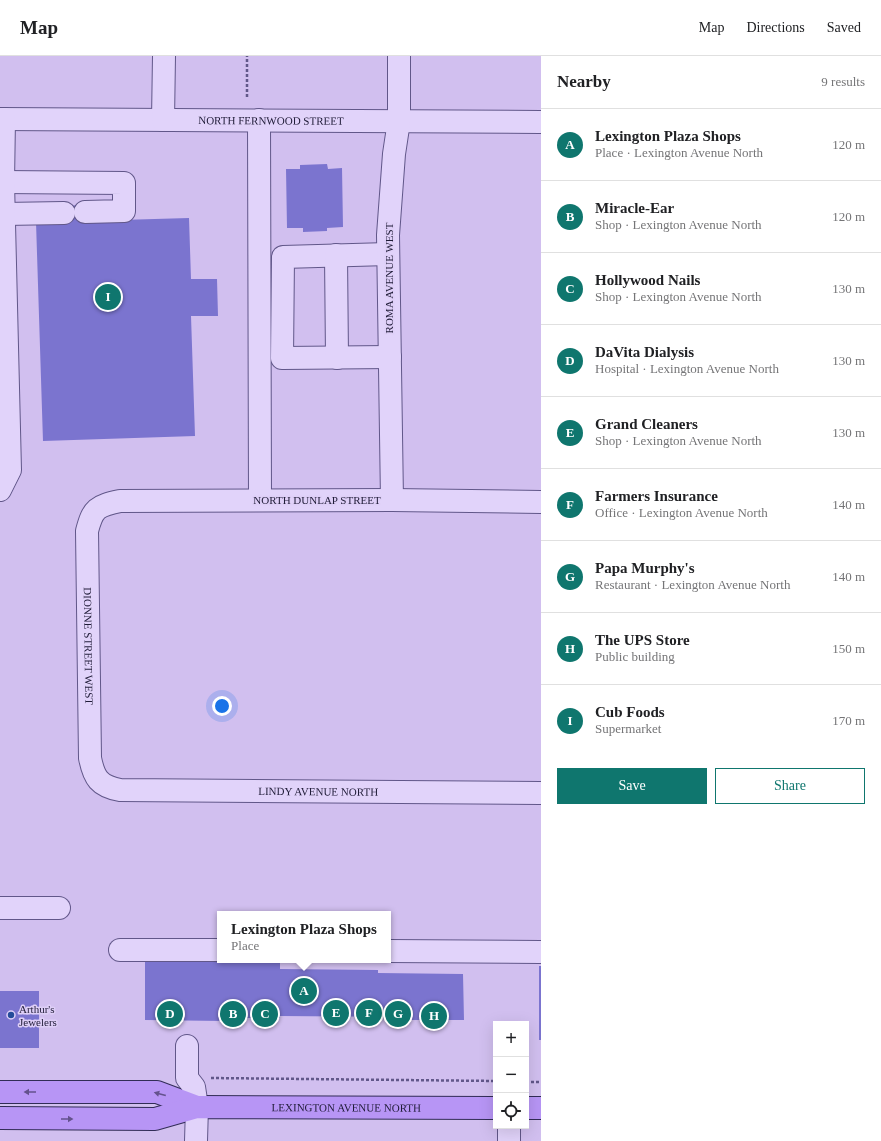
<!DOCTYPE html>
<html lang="en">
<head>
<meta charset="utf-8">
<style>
  body { margin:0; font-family:Georgia,serif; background:#f6f6f6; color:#202124 }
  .controls { position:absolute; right:12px; bottom:12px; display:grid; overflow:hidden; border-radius:0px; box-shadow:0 4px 16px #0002 }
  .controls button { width:36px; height:36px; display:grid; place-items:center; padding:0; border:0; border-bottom:1px solid #e0e0e0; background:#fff; color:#202124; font:20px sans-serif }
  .you { position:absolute; left:222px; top:650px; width:14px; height:14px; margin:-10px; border:3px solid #fff; border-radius:50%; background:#1a73e8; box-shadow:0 0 0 6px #1a73e833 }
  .badge { display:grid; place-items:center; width:26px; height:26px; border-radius:50%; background:#0f766e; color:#fff; font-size:13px; font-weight:700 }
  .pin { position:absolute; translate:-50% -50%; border:2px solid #fff; box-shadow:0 1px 4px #0006 }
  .popup { position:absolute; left:217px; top:855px; width:174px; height:52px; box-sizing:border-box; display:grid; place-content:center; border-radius:0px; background:#fff; filter:drop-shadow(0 1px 3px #0005); font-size:13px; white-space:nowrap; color:#757577 }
  .popup b { font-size:15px; color:#202124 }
  .popup::after { content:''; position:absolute; left:50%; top:100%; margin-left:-8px; border:8px solid transparent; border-top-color:#fff }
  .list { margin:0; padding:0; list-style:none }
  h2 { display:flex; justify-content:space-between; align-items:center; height:52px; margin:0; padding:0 16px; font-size:17px }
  h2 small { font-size:13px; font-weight:400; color:#757577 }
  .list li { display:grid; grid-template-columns:26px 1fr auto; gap:12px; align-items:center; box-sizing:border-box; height:72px; padding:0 16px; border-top:1px solid #e0e0e0 }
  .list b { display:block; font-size:15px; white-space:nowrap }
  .list p { margin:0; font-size:13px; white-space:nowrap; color:#757577 }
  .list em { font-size:13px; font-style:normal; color:#757577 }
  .actions { display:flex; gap:8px; padding:12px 16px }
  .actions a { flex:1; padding:9px 0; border:1px solid #0f766e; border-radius:0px; text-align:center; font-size:14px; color:#0f766e }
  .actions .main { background:#0f766e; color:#fff }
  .icon { flex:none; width:22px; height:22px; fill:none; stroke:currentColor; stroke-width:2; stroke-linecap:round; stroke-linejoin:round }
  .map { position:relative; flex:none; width:541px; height:1085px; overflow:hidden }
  header { display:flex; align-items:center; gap:24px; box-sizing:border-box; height:56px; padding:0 20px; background:#fff; border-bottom:1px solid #e0e0e0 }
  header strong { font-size:19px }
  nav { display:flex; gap:22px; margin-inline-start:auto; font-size:14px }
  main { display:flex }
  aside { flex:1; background:#fff }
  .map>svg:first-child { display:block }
  .building { fill:#7b74cf }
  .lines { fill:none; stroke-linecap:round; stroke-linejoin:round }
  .minor-casing { stroke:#615789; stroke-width:24 }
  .major-casing { stroke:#312c56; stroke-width:24 }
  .path { stroke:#615789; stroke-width:2.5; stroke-dasharray:3 2; stroke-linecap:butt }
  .minor { stroke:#e1d3fa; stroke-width:22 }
  .major { stroke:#b795f5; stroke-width:22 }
  .oneway { fill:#64528d }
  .poi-dot { fill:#254c9a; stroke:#decff7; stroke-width:1.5 }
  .labels { text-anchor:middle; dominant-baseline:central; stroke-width:3; stroke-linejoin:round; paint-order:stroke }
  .street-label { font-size:11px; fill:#201c38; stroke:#decff7 }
  .poi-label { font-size:11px; fill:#201c38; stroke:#decff7; text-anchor:start }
</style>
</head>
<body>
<header>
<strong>Map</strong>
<nav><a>Map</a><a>Directions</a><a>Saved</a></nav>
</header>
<main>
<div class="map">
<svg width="541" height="1085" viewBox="0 0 541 1085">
  <rect width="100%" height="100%" fill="#d1bfef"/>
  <g class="building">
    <polygon points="327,108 328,113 342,112 343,171 327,172 327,175 303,176 303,172 287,172 286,113 300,113 300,109"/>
    <polygon points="85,149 86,165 189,162 191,223 217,223 218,260 191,260 195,380 43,385 36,166 63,150"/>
    <polygon points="145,900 220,904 280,904 280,913 378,914 378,917 463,918 464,964 406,964 406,961 280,960 280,962 224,962 224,965 145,964"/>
    <rect x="539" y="910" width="2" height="74"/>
    <rect x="0" y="935" width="39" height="57"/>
  </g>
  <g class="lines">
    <g class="minor-casing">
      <g id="minor">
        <path id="s1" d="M0 63 541 66"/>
        <polyline points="163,64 164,0"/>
        <polyline points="259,64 260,444"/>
        <polyline points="3,126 124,127 124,155 85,156"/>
        <polyline points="4,158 64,157"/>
        <polyline points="388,198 283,201 282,302 390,301"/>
        <polyline points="336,199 337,302"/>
        <polyline points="0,434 10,414 3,126 4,63"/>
        <polyline points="392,444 388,179 394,98 399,65 399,0"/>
        <path id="s2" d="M541 446 392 444 120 445C97 450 93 452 87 475L90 702C94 722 99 730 120 734L541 737"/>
        <polyline points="0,852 59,852"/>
        <polyline points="120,894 220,894"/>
        <polyline points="388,895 541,896"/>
        <polyline points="187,990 187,1022 194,1031 197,1051 196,1085"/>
        <polyline points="509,1085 509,1070"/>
      </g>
    </g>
    <g class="major-casing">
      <g id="major">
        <polyline points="0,1036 157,1036 197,1051"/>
        <polyline points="526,1052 541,1052"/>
        <path id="s3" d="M0 1062 155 1063 197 1051 496 1052"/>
      </g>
    </g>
    <g class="path">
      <polyline points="247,41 247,0"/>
      <polyline points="211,1022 496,1025"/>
      <polyline points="526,1026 541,1026"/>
    </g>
    <use href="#minor" class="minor"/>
    <use href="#major" class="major"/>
  </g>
  <defs><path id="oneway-solid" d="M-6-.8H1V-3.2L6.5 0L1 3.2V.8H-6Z"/></defs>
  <g class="oneway">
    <use href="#oneway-solid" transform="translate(30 1036) rotate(-180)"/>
    <use href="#oneway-solid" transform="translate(160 1038) rotate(-165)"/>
    <use href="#oneway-solid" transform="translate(67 1063)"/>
  </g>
  <circle class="poi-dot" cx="11" cy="959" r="4"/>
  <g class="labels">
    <g class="street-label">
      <text stroke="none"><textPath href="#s1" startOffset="271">NORTH FERNWOOD STREET</textPath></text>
      <text transform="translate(389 222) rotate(-90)">ROMA AVENUE WEST</text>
      <text x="317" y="444">NORTH DUNLAP STREET</text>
      <text stroke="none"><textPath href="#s2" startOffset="585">DIONNE STREET WEST</textPath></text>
      <text stroke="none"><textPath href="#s2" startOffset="943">LINDY AVENUE NORTH</textPath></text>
      <text stroke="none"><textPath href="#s3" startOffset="348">LEXINGTON AVENUE NORTH</textPath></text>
    </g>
    <g class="poi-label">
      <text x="19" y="953">Arthur's<tspan x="19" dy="13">Jewelers</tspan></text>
    </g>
  </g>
</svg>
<div class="controls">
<button>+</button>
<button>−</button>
<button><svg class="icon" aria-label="locate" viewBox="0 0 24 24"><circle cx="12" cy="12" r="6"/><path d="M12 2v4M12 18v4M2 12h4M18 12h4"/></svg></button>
</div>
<div class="you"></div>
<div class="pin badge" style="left:304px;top:935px">A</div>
<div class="popup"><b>Lexington Plaza Shops</b>Place</div>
<div class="pin badge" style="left:233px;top:958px">B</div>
<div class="pin badge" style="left:265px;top:958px">C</div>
<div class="pin badge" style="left:170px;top:958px">D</div>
<div class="pin badge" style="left:336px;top:957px">E</div>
<div class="pin badge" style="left:369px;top:957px">F</div>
<div class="pin badge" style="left:398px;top:958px">G</div>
<div class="pin badge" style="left:434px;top:960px">H</div>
<div class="pin badge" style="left:108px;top:241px">I</div>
</div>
<aside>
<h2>Nearby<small>9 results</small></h2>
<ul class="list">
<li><span class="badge">A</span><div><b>Lexington Plaza Shops</b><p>Place · Lexington Avenue North</p></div><em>120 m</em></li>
<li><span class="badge">B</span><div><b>Miracle-Ear</b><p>Shop · Lexington Avenue North</p></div><em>120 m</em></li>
<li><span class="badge">C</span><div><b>Hollywood Nails</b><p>Shop · Lexington Avenue North</p></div><em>130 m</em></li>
<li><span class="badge">D</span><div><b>DaVita Dialysis</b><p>Hospital · Lexington Avenue North</p></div><em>130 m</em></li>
<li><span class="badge">E</span><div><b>Grand Cleaners</b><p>Shop · Lexington Avenue North</p></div><em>130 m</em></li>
<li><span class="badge">F</span><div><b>Farmers Insurance</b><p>Office · Lexington Avenue North</p></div><em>140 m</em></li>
<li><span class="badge">G</span><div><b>Papa Murphy's</b><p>Restaurant · Lexington Avenue North</p></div><em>140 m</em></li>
<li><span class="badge">H</span><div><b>The UPS Store</b><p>Public building</p></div><em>150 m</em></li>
<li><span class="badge">I</span><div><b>Cub Foods</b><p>Supermarket</p></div><em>170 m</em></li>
</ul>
<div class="actions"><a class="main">Save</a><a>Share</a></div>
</aside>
</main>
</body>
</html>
